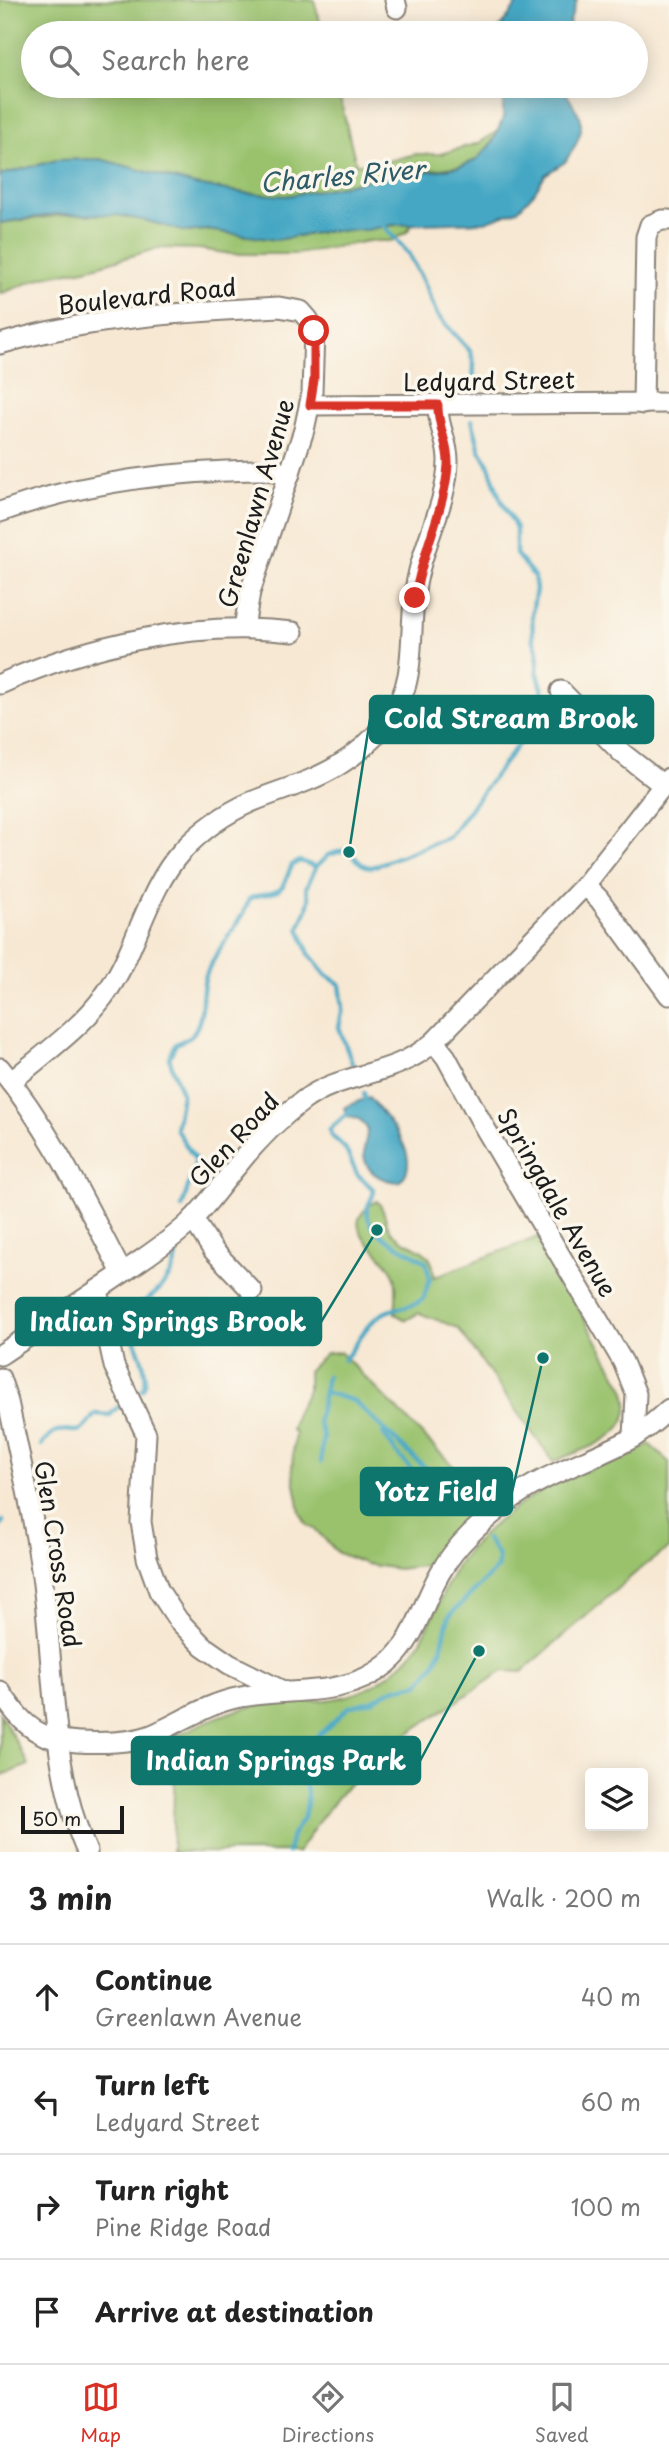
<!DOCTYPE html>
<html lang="en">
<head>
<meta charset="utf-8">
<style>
  body { margin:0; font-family:"Playpen Sans",sans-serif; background:#f6f6f6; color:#222 }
  .controls { position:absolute; right:21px; bottom:21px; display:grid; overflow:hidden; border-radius:7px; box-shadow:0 4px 18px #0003 }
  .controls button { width:63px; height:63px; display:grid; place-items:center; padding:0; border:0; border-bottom:2px solid #e0e0e0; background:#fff; color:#222; font:35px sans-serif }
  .scale { position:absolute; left:21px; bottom:18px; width:103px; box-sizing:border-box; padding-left:7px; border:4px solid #1c1c1c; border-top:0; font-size:19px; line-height:24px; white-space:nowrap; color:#1c1c1c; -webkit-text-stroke:5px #fbf7ec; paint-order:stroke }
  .stop { position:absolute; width:21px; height:21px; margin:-16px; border:5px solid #d93025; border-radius:50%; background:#fff }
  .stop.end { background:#d93025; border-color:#fff; box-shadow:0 2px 7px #0008 }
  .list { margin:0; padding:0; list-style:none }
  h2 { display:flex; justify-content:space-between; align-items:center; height:91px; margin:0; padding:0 28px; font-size:30px }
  h2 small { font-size:23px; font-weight:400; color:#767676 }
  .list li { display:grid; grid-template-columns:46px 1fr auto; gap:21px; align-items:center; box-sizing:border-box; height:105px; padding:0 28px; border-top:2px solid #e0e0e0 }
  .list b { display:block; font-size:26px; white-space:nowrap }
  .list p { margin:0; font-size:23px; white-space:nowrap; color:#767676 }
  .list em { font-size:23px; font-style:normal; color:#767676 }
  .icon { flex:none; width:38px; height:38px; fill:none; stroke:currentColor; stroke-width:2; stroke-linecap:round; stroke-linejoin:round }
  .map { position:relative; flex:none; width:669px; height:1852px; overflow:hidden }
  .search { position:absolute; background:#fff; box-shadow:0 4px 18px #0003; left:21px; right:21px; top:21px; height:77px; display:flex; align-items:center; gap:18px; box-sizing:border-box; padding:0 24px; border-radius:38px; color:#767676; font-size:26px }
  .sheet { height:511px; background:#fff }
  nav { display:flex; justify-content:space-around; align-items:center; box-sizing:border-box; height:98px; border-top:2px solid #e0e0e0; background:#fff; font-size:19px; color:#767676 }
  nav a { display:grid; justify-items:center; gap:4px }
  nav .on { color:#d93025 }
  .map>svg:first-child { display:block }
  .green { fill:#9ac26d; stroke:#5b6f44; stroke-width:2 }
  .water { fill:#44a7c4; stroke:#306270; stroke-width:2 }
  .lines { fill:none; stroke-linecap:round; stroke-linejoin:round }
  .stream { stroke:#44a7c4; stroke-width:4.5 }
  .minor-casing { stroke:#8a8278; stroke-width:23 }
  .minor { stroke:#fff; stroke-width:19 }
  .route { stroke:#d93025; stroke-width:9 }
  .labels { text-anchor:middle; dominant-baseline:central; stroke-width:7; stroke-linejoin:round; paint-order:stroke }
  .street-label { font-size:24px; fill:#1c1c1c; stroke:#fbf7ec }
  .water-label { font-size:26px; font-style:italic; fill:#2e5b68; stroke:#fbf7ec }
  .leader { fill:none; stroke:#0f766e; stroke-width:2.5 }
  .callout-dot { fill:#0f766e; stroke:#fbf7ec; stroke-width:2.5 }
  .callout { fill:#0f766e; stroke:#0f766e; stroke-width:2.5 }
  .callout-label { font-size:26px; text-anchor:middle; font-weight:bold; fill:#fff }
</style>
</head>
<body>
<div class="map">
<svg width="669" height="1852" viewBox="0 0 669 1852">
  <rect width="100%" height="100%" fill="#fbf7ec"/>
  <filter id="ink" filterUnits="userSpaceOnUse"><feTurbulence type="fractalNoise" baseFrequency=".0143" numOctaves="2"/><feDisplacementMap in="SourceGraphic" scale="14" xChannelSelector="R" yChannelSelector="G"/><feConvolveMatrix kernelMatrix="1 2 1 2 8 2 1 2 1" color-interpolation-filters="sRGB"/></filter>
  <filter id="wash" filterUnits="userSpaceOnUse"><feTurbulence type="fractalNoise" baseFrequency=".00686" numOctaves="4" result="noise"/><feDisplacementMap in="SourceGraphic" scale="28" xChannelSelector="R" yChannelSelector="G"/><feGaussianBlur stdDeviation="1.57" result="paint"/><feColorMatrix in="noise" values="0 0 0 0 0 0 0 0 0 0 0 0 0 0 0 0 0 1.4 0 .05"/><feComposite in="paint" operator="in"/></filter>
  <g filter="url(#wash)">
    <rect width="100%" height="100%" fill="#f7e8d3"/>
    <g class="green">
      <polygon points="0,0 314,0 323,33 33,33 33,86 337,86 356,164 359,164 384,162 416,154 440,154 479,143 499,130 485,152 476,160 462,166 409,173 396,177 381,177 337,187 286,196 245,193 195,185 100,159 57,160 0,175"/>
      <polygon points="81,213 117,215 143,219 186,232 206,230 276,240 328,231 349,231 413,223 407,232 391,241 368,241 297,254 231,254 199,249 159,248 90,268 43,277 0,294 0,223"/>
      <path d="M377 1201C386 1210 384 1221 391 1231 401 1244 424 1246 431 1261 433 1265 434 1273 434 1277L538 1237 624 1389C642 1438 584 1447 553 1462L458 1328 419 1313 406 1320 395 1314C396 1303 398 1286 394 1275 383 1248 331 1227 377 1201Z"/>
      <polygon points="340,1352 488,1501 452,1537 430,1565 398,1569 366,1564 338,1553 316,1530 307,1525 300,1512 292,1467 295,1432 291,1430 296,1413 308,1390 308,1371 326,1353"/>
      <path d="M649 1444 669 1462V1548L641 1568 522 1672 503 1671 345 1775 354 1778 324 1814 298 1852H172L176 1736C204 1722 230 1710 261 1705 299 1699 340 1706 375 1684 391 1674 407 1662 418 1645 438 1614 445 1576 471 1547 499 1516 532 1494 570 1477 596 1465 624 1459 649 1444Z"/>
      <polygon points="0,1713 29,1765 0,1776"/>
    </g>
    <g class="water">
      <path d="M518 0H577L566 33H496C503 21 513 14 518 0Z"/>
      <polygon points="503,86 562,86 581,118 581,131 576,144 565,162 545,175 534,193 518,210 485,222 392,225 367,230 328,231 276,240 206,230 186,232 151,222 117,215 57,214 0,223 0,175 57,160 100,159 195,185 245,193 286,196 337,187 381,177 441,170 462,166 476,160 493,142 503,118"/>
      <path d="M369 1097C383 1115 427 1158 399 1182 380 1181 363 1171 364 1151 364 1143 368 1136 367 1128L359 1119 347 1117 344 1108 347 1106Z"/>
    </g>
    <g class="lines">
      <g class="stream">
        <polyline points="382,224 408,253 425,285 437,315 470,351 474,364 473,388"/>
        <polyline points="316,867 306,888 309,899 307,909 299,928 309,954 326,975 340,984 343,1008 339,1027 353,1066"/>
        <polyline points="364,1093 365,1102"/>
        <path d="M182 1207 196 1161 176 1129 182 1094 169 1058 176 1044C180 1041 187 1040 190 1037 207 1019 199 995 206 975 216 949 242 923 249 899 259 892 273 897 282 887 287 881 288 872 292 865L300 861 316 867 328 855 345 850C356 854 359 868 372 867L449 837 534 723 545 698 537 671 538 652 533 639 532 614 536 589 534 576 516 554V528L500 498 487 461 480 451 472 420"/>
        <path d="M344 1360C357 1345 364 1325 382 1314 395 1306 412 1309 423 1299L430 1279 426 1262C409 1249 368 1238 367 1211 367 1204 374 1197 374 1190L357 1174 345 1148 332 1136 329 1130 349 1112"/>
        <polyline points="327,1376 324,1392 354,1401 442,1484 472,1523"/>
        <path d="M142 1390C155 1375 128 1333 126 1314 131 1306 137 1306 145 1301 160 1292 175 1273 176 1256"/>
        <polyline points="383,1433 395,1451 429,1489"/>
        <path d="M41 1445 54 1432C78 1425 75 1443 95 1414L110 1415 121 1404"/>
        <polyline points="321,1462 323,1436 318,1421 324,1392"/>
        <polyline points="0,1526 3,1521"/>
        <path d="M288 1852 292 1835 303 1818 307 1804V1790L298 1764 303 1750 349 1707 372 1701 393 1689 419 1684 435 1663 441 1649 449 1616 497 1568C501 1555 494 1549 486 1539"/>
      </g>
    </g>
  </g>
  <g filter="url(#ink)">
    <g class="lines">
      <g class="minor-casing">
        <g id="minor">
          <polyline points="395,0 397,8"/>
          <path d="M0 344C91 317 185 312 279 307L301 311 308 319 314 331 312 393 304 430 250 592 244 628"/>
          <polyline points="643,404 646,237 650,225 662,220 669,220"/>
          <polyline points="310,405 669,403"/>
          <path d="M0 512C72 486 149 474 226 471 247 470 269 468 290 474"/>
          <path d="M0 684C90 644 195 620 293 632"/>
          <polyline points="561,691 622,753 663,785"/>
          <polyline points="585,885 599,899 669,995"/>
          <polyline points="434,1042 446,1057 482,1123 623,1362 636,1394 634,1437"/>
          <path d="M0 1068C52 1132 84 1201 122 1273"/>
          <path d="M11 1082C42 1055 80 1029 104 996 137 952 145 892 182 851 201 831 226 813 251 802 280 790 312 782 339 765 370 746 402 712 408 675 414 642 410 608 418 575 426 538 447 501 448 462 449 443 437 426 438 405"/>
          <polyline points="193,1219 213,1250 252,1291"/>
          <polyline points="98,1290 114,1366 146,1434 141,1522 147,1558 159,1591 178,1620 203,1646 229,1664 283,1691"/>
          <path d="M0 1355C42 1327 83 1300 124 1272 145 1257 169 1242 188 1224 206 1207 220 1186 236 1167 256 1142 278 1119 304 1100 344 1071 392 1078 434 1042L585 885 669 778"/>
          <path d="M0 1378 8 1402C22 1468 38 1534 45 1601 55 1684 52 1774 87 1852"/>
          <path d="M0 1691C11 1707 22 1724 40 1733 62 1746 130 1745 154 1734 183 1721 208 1703 241 1697 291 1687 345 1699 387 1664 416 1640 422 1604 440 1573 456 1544 483 1521 509 1501 545 1473 588 1462 627 1441 642 1433 656 1421 669 1409"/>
        </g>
      </g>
      <use href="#minor" class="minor"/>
    </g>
  </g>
  <g class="lines" filter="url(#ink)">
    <path class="route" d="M314 331V380L310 405H438C437 426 449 444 448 465 445 510 421 553 415 598"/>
  </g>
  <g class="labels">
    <g class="street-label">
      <text transform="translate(147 295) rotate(-6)">Boulevard Road</text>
      <text transform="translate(489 380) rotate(-1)">Ledyard Street</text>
      <text transform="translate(255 503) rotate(-74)">Greenlawn Avenue</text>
      <text transform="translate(233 1139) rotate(-47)">Glen Road</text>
      <text transform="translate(558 1202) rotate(60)">Springdale Avenue</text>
      <text transform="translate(59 1554) rotate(81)">Glen Cross Road</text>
    </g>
    <g class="water-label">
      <text transform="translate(342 175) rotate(-5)">Charles River</text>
    </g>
  </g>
  <path class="leader" d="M349 852L370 719M377 1230L321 1322M543 1358L512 1492M479 1651L420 1761"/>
  <g class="callout-dot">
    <circle cx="349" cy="852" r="7"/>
    <circle cx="377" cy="1230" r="7"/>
    <circle cx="543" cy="1358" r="7"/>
    <circle cx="479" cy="1651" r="7"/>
  </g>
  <g class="callout">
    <rect x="370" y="696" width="283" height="47" rx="7"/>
    <rect x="16" y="1298" width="305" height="47" rx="7"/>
    <rect x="361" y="1468" width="151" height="47" rx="7"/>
    <rect x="132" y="1737" width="288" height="47" rx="7"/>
  </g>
  <g class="callout-label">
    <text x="511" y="728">Cold Stream Brook</text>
    <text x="168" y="1331">Indian Springs Brook</text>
    <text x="436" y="1501">Yotz Field</text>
    <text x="276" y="1770">Indian Springs Park</text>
  </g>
</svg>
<div class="controls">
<button><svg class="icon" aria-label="layers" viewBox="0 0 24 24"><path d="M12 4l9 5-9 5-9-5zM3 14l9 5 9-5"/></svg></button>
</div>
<div class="scale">50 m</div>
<div class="stop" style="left:314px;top:331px"></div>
<div class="stop end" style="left:415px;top:598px"></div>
<div class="search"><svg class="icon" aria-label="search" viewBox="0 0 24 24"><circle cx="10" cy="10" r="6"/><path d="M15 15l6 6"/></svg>Search here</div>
</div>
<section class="sheet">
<h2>3 min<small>Walk · 200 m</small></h2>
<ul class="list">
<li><svg class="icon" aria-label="ahead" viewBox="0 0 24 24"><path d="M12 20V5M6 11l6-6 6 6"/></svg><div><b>Continue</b><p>Greenlawn Avenue</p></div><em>40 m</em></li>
<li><svg class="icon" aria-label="left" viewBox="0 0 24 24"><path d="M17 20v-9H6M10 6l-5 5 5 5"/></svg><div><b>Turn left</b><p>Ledyard Street</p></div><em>60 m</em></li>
<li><svg class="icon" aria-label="right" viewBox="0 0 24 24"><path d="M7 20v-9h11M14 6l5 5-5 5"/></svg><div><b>Turn right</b><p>Pine Ridge Road</p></div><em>100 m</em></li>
<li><svg class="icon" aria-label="arrive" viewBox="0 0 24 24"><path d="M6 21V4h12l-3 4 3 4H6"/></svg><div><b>Arrive at destination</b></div></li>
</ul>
</section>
<nav>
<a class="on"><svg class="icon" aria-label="map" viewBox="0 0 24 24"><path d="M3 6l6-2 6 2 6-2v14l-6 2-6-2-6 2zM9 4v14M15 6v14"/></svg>Map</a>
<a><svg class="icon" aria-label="directions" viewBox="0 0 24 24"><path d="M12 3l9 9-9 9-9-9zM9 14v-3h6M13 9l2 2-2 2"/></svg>Directions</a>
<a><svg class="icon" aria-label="saved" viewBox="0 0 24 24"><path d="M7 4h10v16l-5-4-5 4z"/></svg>Saved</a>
</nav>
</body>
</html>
